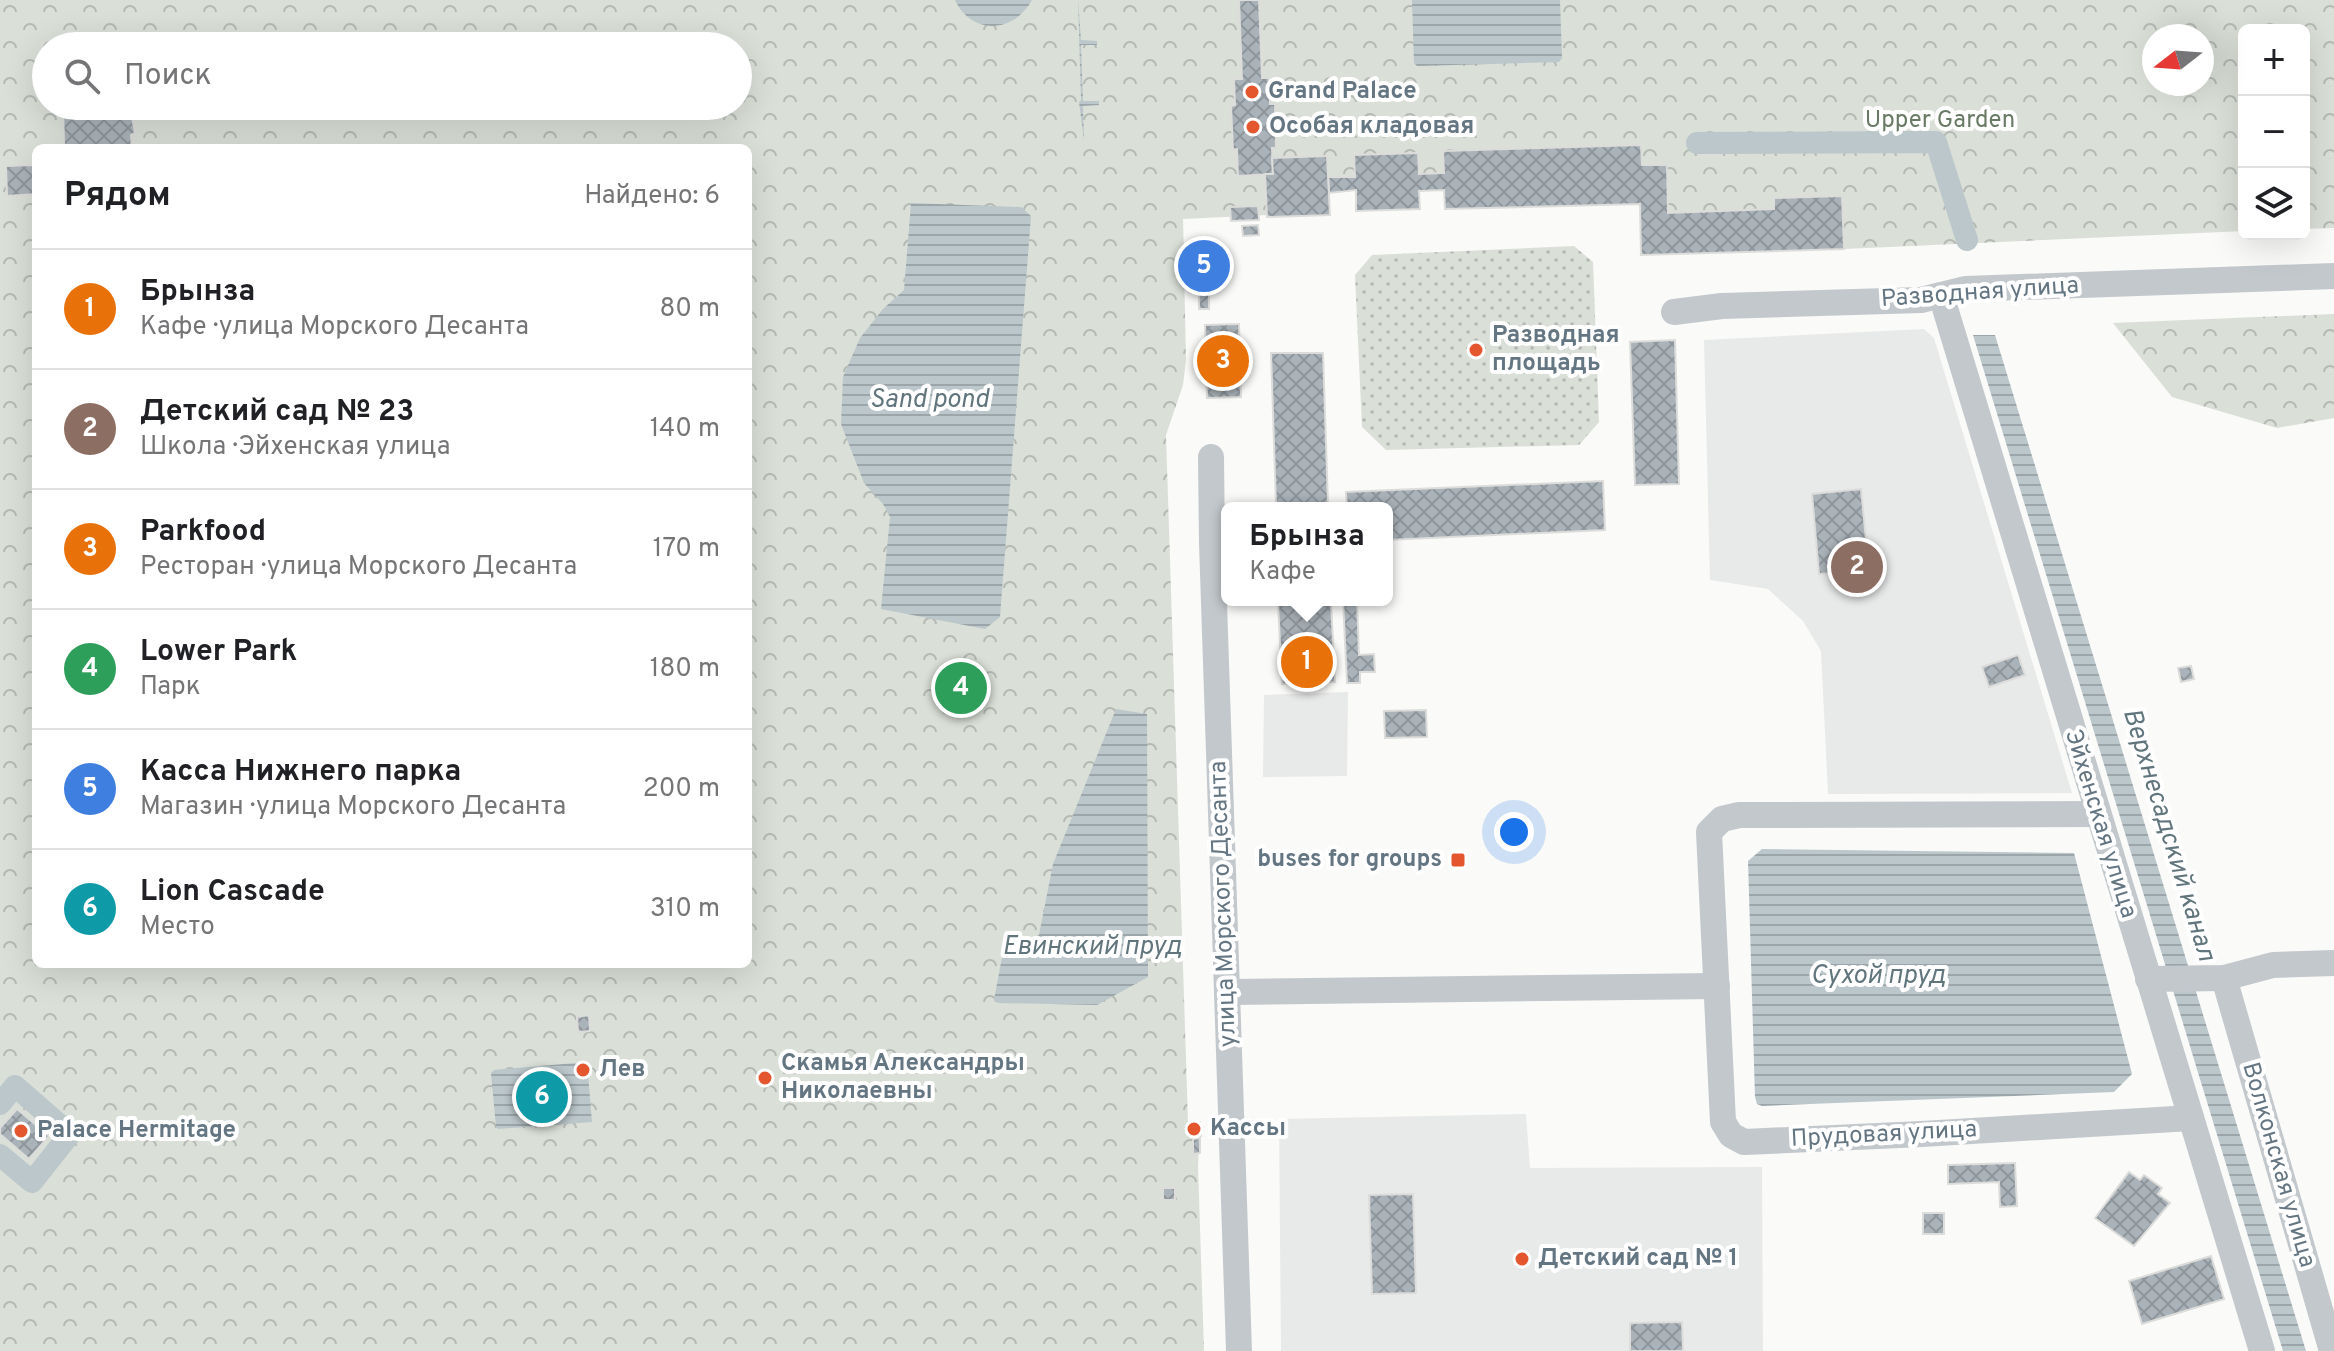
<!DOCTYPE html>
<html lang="ru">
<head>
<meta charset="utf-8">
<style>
  body { margin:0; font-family:Overpass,sans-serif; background:#f6f6f6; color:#202124 }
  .controls { position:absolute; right:24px; top:24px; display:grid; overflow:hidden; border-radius:12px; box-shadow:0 8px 32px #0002 }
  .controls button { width:72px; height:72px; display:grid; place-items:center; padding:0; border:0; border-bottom:2px solid #e0e0e0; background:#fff; color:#202124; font:40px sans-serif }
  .compass { position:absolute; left:2142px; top:24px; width:72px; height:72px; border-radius:50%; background:#fff; box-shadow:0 8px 32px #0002; rotate:253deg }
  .you { position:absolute; left:1514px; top:832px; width:28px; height:28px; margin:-20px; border:6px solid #fff; border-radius:50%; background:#1a73e8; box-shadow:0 0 0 12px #1a73e833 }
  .badge { display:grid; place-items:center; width:52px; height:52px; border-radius:50%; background:#0b8043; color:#fff; font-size:26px; font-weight:700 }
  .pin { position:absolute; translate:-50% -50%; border:4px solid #fff; box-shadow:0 2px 8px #0006 }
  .popup { position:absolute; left:1221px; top:502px; width:172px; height:104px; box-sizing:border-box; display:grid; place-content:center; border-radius:12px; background:#fff; filter:drop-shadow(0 2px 6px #0005); font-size:26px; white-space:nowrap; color:#757577 }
  .popup b { font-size:30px; color:#202124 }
  .popup::after { content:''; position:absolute; left:50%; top:100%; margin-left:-16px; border:16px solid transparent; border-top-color:#fff }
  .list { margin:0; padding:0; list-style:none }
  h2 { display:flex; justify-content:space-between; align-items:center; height:104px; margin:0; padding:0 32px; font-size:34px }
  h2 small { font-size:26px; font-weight:400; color:#757577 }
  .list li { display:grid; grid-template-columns:52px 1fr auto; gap:24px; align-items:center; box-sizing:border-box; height:120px; padding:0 32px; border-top:2px solid #e0e0e0 }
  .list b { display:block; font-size:30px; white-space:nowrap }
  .list p { margin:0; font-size:26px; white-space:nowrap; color:#757577 }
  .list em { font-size:26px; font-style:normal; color:#757577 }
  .icon { flex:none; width:44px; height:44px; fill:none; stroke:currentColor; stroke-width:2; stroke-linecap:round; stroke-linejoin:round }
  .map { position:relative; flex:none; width:2334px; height:1351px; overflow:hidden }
  .search { position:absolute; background:#fff; box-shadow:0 8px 32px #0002; left:32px; top:32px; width:720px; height:88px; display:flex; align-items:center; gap:20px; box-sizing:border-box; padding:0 28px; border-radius:44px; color:#757577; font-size:30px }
  .panel { position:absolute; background:#fff; box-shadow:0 8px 32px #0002; left:32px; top:144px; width:720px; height:824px; border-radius:12px }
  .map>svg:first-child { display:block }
  .built { fill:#e8e9e9 }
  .grass { fill:url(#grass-dots) }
  .park { fill:url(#park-crowns); fill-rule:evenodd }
  .water { fill:url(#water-rules) }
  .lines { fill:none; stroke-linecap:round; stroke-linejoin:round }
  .canal { stroke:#bbc7cb; stroke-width:22 }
  .building { fill:url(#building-cross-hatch); stroke:#dcdcda; stroke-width:2 }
  .minor { stroke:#c3c8cc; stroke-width:26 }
  .poi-dot { fill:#e4572e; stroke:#fff; stroke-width:3 }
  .labels { text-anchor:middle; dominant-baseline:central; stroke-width:8; stroke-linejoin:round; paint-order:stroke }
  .poi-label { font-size:24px; font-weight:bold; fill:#657683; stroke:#fff; text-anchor:start }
  .park-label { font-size:24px; fill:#687a64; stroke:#fff }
  .street-label { font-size:24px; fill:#657683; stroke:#fff }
  .water-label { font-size:26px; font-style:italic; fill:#60757c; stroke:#fff }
</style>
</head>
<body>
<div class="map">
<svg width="2334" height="1351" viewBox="0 0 2334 1351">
  <defs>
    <pattern id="grass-dots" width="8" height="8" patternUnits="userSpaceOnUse" patternTransform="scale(2)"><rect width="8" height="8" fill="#dadfd7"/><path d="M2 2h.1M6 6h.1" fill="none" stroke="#b4b9b4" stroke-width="1.8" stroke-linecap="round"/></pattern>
    <pattern id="park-crowns" width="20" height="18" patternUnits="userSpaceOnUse" patternTransform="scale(2)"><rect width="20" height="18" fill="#dadfd7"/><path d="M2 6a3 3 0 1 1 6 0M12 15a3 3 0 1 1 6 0" fill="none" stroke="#b4b9b4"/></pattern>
    <pattern id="water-rules" width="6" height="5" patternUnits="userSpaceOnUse" patternTransform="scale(2)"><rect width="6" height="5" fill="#bbc7cb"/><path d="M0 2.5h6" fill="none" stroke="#9ca6aa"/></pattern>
    <pattern id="building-cross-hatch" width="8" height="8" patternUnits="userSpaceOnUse" patternTransform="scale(2)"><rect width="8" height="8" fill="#aab3b9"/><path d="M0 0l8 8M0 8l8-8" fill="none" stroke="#8e969c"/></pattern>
  </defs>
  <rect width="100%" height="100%" fill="#fafaf8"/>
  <g class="built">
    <polygon points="1924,329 1934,338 2072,793 1828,794 1821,651 1803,621 1768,589 1710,580 1704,340"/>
    <polygon points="1348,692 1347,776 1263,777 1264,695"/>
    <polygon points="1526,1114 1530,1168 1762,1167 1763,1351 1281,1351 1279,1119"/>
  </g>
  <polygon class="grass" points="1574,246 1593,262 1599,422 1579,445 1386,450 1362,427 1355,275 1372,255"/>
  <g class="park">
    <path d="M0 0H1239L1242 79 1235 105 1231 106 1233 149H1237L1238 175 1265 174 1267 215 1183 219 1186 360 1183 385 1166 435 1188 1122H1200L1198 1166 1204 1351H0ZM46 46H738V106H46ZM36 148H748V964H36Z"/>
    <path d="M1259 0H2334V228L2304 229V30H2244V231L1844 249 1842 196 1774 198V209L1668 213 1667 165H1642L1641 145 1444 151V173L1419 174 1418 153 1355 155V177H1328L1327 156 1272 158 1275 105 1270 104 1269 78H1262ZM2154 36H2202V84H2154Z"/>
    <polygon points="2334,314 2334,418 2277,428 2172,397 2113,323"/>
  </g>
  <g class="water">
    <path d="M955 0H1032C1014 33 972 36 955 0Z"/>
    <polygon points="1078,0 1081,40 1097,41 1097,45 1081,45 1083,101 1099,101 1099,105 1083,106 1084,141 1079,102 1081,100"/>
    <polygon points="1412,0 1560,0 1562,58 1559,62 1417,66 1414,63"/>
    <polygon points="911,203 1021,207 1031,216 1000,617 985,629 881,609 890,517 883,504 864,483 841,424 843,377 860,338 883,309 904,290"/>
    <polygon points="1973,335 1995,335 2306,1351 2283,1351"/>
    <polygon points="1116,709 1147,714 1148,977 1097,1005 998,1003 994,1000 1003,952 1039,935 1053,864"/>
    <polygon points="1762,849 2074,853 2132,1074 2114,1092 1762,1106 1757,1104 1755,1097 1748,861"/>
    <polygon points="587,1062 592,1122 498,1129 496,1127 491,1073 494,1070"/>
  </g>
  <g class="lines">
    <g class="canal">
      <polyline points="1697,143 1936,142 1967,240"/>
      <polyline points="0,1104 15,1086 70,1134 32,1182 0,1155"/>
    </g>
  </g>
  <g class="building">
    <polygon points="1239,0 1259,0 1262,78 1269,78 1270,104 1275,104 1276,148 1272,148 1273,174 1238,176 1237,149 1233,150 1231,106 1235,105 1234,79 1242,79"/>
    <polygon points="63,106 130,106 135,133 131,135 132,148 68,148 64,145"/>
    <polygon points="1641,145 1642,165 1667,165 1668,213 1774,209 1774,198 1842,196 1844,249 1641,255 1640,204 1445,209 1444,190 1419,191 1420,209 1356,211 1356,190 1329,193 1328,177 1355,177 1354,155 1418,153 1419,174 1444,173 1443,151"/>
    <polygon points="1327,156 1330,215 1267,217 1265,174 1273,174 1272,158"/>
    <polygon points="36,165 36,201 36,194 7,196 6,166"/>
    <polygon points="1258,206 1259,220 1231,221 1230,207"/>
    <polygon points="1258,225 1259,235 1243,236 1242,226"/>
    <polygon points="1198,244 1209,244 1209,309 1199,309"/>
    <polygon points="1239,324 1241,397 1207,398 1205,325"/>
    <polygon points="1675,340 1679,484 1635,485 1630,342"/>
    <polygon points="1271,353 1323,353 1328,504 1276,504"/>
    <polygon points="1603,481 1605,530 1387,540 1387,508 1347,508 1346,492"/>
    <polygon points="1861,489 1869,570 1819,574 1812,494"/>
    <polygon points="1343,600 1357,600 1359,655 1374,654 1375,672 1360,672 1360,683 1347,683"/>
    <polygon points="1331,601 1335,682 1282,684 1278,603"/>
    <polygon points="2018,655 2025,675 1989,687 1982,667"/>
    <polygon points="2191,666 2194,679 2181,682 2178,668"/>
    <polygon points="1426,710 1427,737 1385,738 1384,711"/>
    <polygon points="589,1015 590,1031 578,1032 577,1017"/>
    <polygon points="17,1109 49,1136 29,1159 0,1134 0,1128"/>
    <polygon points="1188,1122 1200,1122 1201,1136 1189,1136"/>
    <polygon points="1200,1138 1200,1153 1193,1154 1193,1139"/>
    <polygon points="2015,1163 2017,1206 2000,1207 1999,1182 1948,1184 1948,1165"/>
    <polygon points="2129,1172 2140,1180 2144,1175 2162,1188 2158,1194 2170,1203 2134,1246 2095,1218"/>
    <rect x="1163" y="1188" width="12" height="12"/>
    <polygon points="1413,1194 1416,1293 1372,1294 1369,1195"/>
    <rect x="1923" y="1213" width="21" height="21"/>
    <polygon points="2211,1256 2224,1299 2142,1324 2129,1281"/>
    <polygon points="1682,1322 1683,1351 1630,1351 1630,1323"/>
  </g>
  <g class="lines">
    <g class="minor">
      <polyline points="1941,295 2262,1351"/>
      <polyline points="1674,312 1722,306 1921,300 1966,289 2334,276"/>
      <polyline points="1211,457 1212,543 1239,1351"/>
      <polyline points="2097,814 1739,815 1722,819 1709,832 1723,1122 1731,1135 1744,1142 1922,1134 2191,1118"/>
      <polyline points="2224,978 2332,1351"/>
      <polyline points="2148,979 2224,978 2273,965 2334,963"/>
      <polyline points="1227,992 1717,986"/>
    </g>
  </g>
  <g class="poi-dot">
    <circle cx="1252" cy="92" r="8"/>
    <circle cx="1253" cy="127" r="8"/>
    <circle cx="1476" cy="350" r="8"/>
    <rect x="1450" y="852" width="16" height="16" rx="4"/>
    <circle cx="583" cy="1070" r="8"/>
    <circle cx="765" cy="1078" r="8"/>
    <circle cx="1194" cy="1129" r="8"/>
    <circle cx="21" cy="1131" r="8"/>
    <circle cx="1522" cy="1259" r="8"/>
  </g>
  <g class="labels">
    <g class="poi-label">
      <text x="1268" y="92">Grand Palace</text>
      <text x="1269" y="127">Особая кладовая</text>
      <text x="1492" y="336">Разводная<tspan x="1492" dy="28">площадь</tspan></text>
      <text x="1442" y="860" text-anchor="end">buses for groups</text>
      <text x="781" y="1064">Скамья Александры<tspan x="781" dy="28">Николаевны</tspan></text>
      <text x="599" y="1070">Лев</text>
      <text x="1210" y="1129">Кассы</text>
      <text x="37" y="1131">Palace Hermitage</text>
      <text x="1538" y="1259">Детский сад № 1</text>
    </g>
    <g class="park-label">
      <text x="1940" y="121">Upper Garden</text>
    </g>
    <g class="street-label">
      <text transform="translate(1980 293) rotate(-4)">Разводная улица</text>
      <text transform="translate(2100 824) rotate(73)">Эйхенская улица</text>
      <text transform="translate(1224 904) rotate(-92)">улица Морского Десанта</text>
      <text transform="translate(1884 1135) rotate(-3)">Прудовая улица</text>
      <text transform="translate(2278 1165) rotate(74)">Волконская улица</text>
    </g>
    <g class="water-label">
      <text x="929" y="400">Sand pond</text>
      <text transform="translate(2168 835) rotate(73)">Верхнесадский канал</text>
      <text x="1092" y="947">Евинский пруд</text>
      <text x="1878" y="976">Сухой пруд</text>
    </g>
  </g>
</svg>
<div class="controls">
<button>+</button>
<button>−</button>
<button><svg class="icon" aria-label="layers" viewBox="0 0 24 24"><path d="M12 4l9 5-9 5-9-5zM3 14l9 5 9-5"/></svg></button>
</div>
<svg class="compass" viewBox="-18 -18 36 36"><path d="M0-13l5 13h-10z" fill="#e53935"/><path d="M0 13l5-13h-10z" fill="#757577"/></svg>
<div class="you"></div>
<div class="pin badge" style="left:1307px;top:662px;background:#e8710a">1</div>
<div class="popup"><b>Брынза</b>Кафе</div>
<div class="pin badge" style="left:1857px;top:567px;background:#8d6e63">2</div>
<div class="pin badge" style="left:1223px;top:361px;background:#e8710a">3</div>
<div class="pin badge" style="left:961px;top:688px;background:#2e9e5b">4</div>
<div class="pin badge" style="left:1204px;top:266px;background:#3f7fe0">5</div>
<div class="pin badge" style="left:542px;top:1097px;background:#0f9aa8">6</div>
<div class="search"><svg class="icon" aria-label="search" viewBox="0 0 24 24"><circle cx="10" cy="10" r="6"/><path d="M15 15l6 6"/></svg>Поиск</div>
<section class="panel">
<h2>Рядом<small>Найдено: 6</small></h2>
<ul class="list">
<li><span class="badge" style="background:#e8710a">1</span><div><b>Брынза</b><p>Кафе · улица Морского Десанта</p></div><em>80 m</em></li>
<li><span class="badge" style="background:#8d6e63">2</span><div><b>Детский сад № 23</b><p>Школа · Эйхенская улица</p></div><em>140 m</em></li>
<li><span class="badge" style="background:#e8710a">3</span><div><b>Parkfood</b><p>Ресторан · улица Морского Десанта</p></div><em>170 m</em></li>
<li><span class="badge" style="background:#2e9e5b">4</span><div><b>Lower Park</b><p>Парк</p></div><em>180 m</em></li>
<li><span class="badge" style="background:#3f7fe0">5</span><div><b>Касса Нижнего парка</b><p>Магазин · улица Морского Десанта</p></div><em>200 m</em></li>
<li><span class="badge" style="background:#0f9aa8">6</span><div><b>Lion Cascade</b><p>Место</p></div><em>310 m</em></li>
</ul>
</section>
</div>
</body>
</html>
